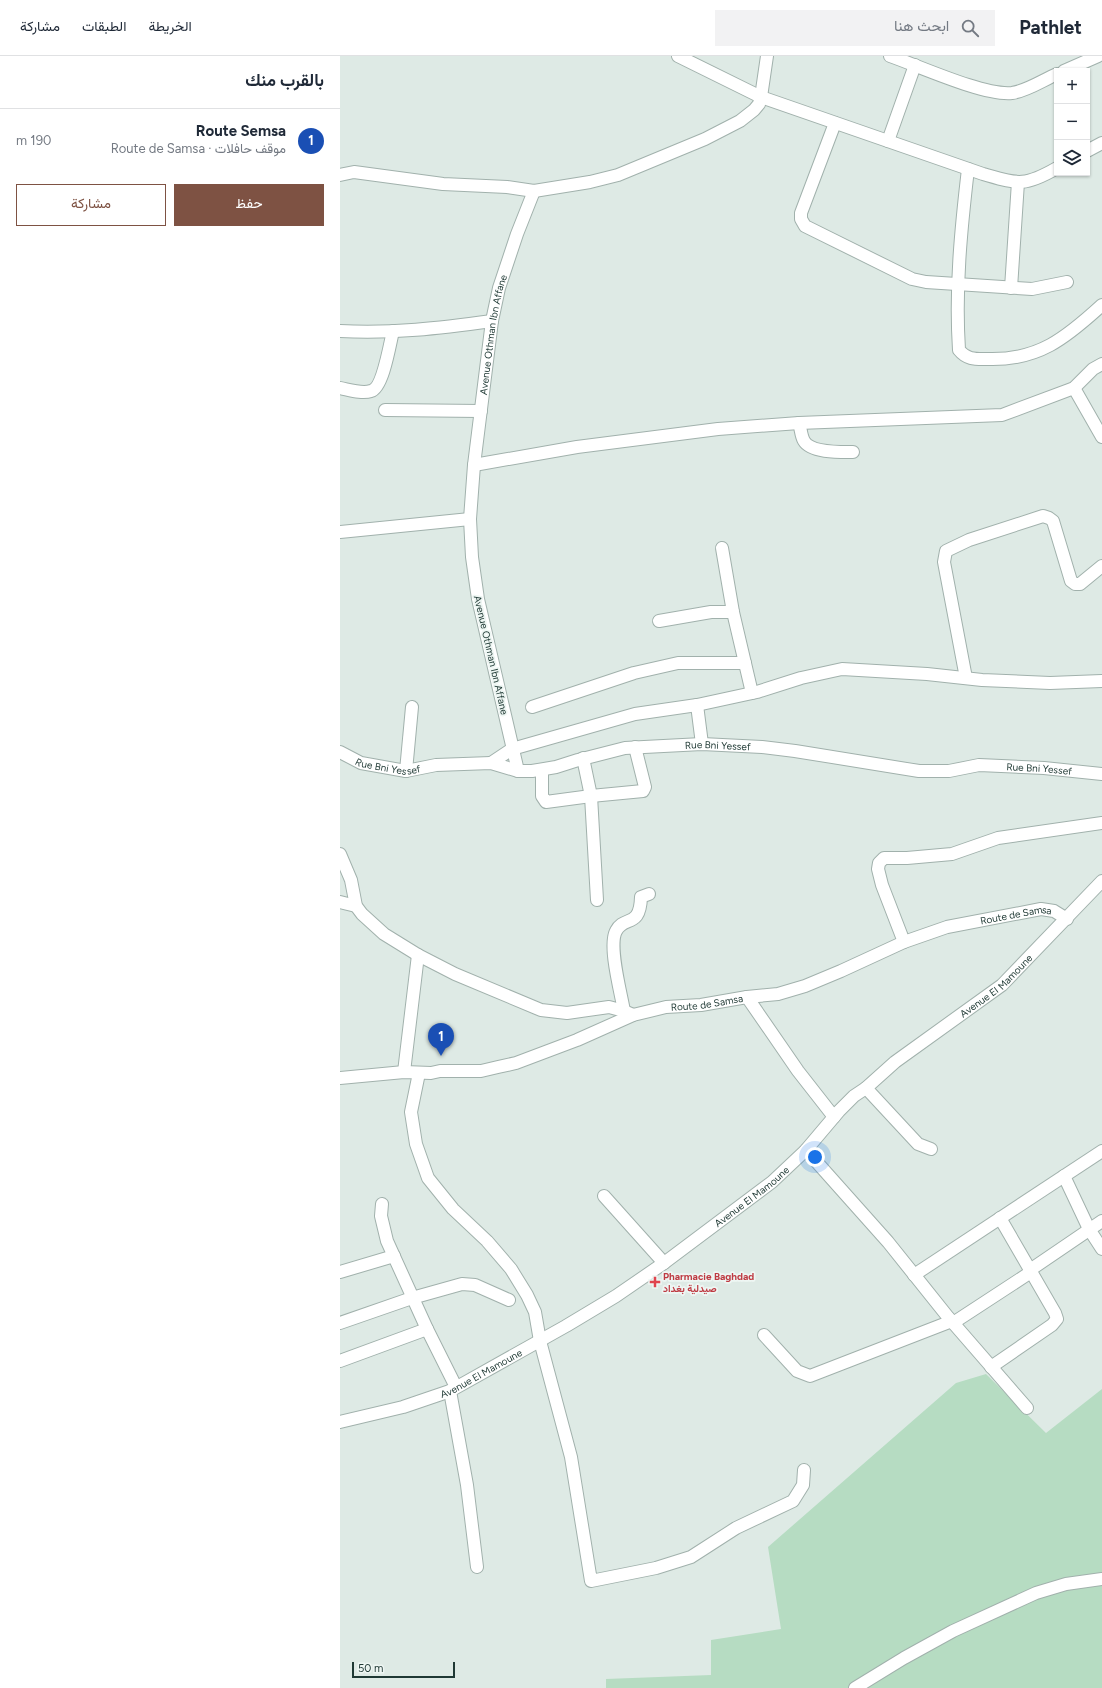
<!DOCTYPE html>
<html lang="ar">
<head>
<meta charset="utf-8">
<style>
  body { margin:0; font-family:Figtree,Vazirmatn,sans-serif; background:#f2f2f3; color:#1f2937; direction:rtl }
  .controls { position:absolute; right:12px; top:12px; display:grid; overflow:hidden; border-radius:0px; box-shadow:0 1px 3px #0004 }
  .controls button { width:36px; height:36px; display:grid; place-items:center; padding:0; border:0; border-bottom:1px solid #e0e1e3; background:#fff; color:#1f2937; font:20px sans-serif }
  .scale { position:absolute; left:12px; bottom:10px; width:103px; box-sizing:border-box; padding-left:4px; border:2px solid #1f3934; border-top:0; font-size:11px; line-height:14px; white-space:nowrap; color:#1f3934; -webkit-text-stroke:3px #eef6f3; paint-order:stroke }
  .you { position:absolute; left:475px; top:1101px; width:14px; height:14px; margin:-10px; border:3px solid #fff; border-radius:50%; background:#1a73e8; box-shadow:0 0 0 6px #1a73e833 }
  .badge { display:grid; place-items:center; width:26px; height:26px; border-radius:50%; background:#7e5243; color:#fff; font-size:13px; font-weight:700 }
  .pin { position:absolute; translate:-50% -33px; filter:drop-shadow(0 1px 2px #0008) }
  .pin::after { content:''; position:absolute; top:21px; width:14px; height:12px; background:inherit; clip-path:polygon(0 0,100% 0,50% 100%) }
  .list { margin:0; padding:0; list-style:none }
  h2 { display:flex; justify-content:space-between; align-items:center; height:52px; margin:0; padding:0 16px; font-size:17px }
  h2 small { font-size:13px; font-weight:400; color:#747a83 }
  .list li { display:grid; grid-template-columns:26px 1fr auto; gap:12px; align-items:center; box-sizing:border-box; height:64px; padding:0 16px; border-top:1px solid #e0e1e3 }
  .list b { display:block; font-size:15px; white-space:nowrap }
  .list p { margin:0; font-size:13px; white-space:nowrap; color:#747a83 }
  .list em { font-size:13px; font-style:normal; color:#747a83 }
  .actions { display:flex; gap:8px; padding:12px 16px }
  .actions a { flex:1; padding:9px 0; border:1px solid #7e5243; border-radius:0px; text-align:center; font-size:14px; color:#7e5243 }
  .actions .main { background:#7e5243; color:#fff }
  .icon { flex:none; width:22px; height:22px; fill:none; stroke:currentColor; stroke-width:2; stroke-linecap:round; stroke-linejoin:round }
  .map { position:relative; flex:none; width:762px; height:1632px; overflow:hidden; direction:ltr }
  header { display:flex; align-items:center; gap:24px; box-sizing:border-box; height:56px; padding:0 20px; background:#fff; border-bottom:1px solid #e0e1e3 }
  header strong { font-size:19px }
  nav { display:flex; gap:22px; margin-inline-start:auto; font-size:14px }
  .search { width:280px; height:36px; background:#f2f2f3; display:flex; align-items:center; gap:10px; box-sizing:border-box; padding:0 14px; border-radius:0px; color:#747a83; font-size:15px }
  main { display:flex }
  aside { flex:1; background:#fff }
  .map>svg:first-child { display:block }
  .green { fill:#b6dcc2 }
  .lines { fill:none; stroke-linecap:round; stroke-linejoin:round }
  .minor-casing { stroke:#a1b1ac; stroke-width:14 }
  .tertiary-casing { stroke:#a1b1ac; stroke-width:14 }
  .minor { stroke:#fff; stroke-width:12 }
  .tertiary { stroke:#fff; stroke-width:12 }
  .health-dot { fill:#e0444e; stroke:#eef6f3; stroke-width:1.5 }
  .labels { text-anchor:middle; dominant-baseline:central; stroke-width:3.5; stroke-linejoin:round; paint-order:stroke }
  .street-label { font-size:10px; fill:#1f3934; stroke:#eef6f3 }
  .health-label { font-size:10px; font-weight:bold; fill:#be3a42; stroke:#eef6f3; text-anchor:start }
</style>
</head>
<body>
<header>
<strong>Pathlet</strong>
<div class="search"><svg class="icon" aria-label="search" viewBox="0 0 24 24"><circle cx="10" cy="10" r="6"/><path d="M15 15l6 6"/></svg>ابحث هنا</div>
<nav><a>الخريطة</a><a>الطبقات</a><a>مشاركة</a></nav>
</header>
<main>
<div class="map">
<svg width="762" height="1632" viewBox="0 0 762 1632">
  <rect width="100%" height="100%" fill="#deeae5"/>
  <polygon class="green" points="646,1318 706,1377 762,1333 762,1632 266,1632 266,1623 371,1619 371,1584 441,1573 428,1491 616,1327"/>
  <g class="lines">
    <g class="minor-casing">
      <g id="minor">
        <path d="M338 0 421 41 643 118C678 128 684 131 717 112"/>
        <path d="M550 0C579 10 644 40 672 37 687 35 703 24 717 18"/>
        <polyline points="724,15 758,0"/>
        <polyline points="495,67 461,157 461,163 465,170 572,223 586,226 692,233 727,226"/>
        <polyline points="548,85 575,9"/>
        <polyline points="747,95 762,87"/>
        <path d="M628 113C621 173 615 233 619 294 627 304 636 303 647 303 698 305 726 282 762 249"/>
        <polyline points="0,119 14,116 103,128 167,131 194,135 250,126 278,119 365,83 400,65 414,54 419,48 421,41 427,0"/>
        <polyline points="671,232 678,126"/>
        <path d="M0 275C51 278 101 272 152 265"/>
        <path d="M0 332C10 334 22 338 31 335 43 332 50 287 53 275"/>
        <polyline points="734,332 762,381"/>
        <polyline points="45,354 141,355"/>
        <path d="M459 367C461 373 461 380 464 385 471 397 501 396 513 396"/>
        <polyline points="134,409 237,391 378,373 459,367 662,359 734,332 753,313 762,308"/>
        <polyline points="0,476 130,463"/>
        <polyline points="382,492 393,556 412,637"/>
        <polyline points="319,565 371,556 393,556"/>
        <polyline points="626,622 604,506 606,495 629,484 703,460 709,462 713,465 731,525 735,528 740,528 762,510"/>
        <polyline points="357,649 362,688"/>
        <polyline points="192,651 294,617 338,607 405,607"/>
        <path id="s1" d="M0 696 21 707 66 715 96 709 151 707 178 715H192L216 711 238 704 285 692 362 688 422 691 455 695 579 715H609L639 709 704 712 762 718"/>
        <polyline points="243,702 251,740 257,844"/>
        <polyline points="151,707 172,693 295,658 357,649 417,636 461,622 502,613 587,618 642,624 710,627 762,625"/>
        <polyline points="202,714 202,740 206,746 251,740 303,735 305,731 295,691"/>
        <polyline points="66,715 72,651"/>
        <path id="s2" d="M178 715 138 543 132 501 130 463 134 409 152 265 159 232 177 178 194 135"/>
        <polyline points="0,798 11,824 16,850 22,858 44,878 78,899 115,918 201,954 227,957 269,951 284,955 293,959"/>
        <polyline points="0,846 16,850"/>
        <polyline points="564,886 542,829 538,813 539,807 544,802 567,802 612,798 658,782 762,767"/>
        <polyline points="407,941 458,1015 494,1061"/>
        <path d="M284 955C281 937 268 890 276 875 284 859 300 873 301 841L309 838"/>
        <polyline points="64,1016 78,899"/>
        <polyline points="79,1017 71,1056 76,1088 88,1122 113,1153 147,1185 171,1213 187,1239 195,1256 200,1285 231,1401 251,1525 316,1512 351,1501 396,1472 453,1445 463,1429 464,1414"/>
        <polyline points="526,1032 578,1088 591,1093"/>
        <polyline points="466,1094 548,1186 608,1261 687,1352"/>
        <polyline points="724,1120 749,1173 762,1193"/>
        <polyline points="264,1140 324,1207"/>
        <polyline points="42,1148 41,1160 47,1185 87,1273 116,1331"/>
        <polyline points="690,1214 762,1165"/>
        <polyline points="0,1216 54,1200"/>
        <polyline points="574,1219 762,1095"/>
        <polyline points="0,1267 72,1242 122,1228 135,1229 169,1244"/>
        <polyline points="613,1267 691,1216"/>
        <polyline points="424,1279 457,1315 470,1320 612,1265"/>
        <polyline points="0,1305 87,1273"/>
        <polyline points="651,1311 712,1269 717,1263 715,1257 660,1162"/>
        <polyline points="110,1335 127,1429 137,1511"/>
        <polyline points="515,1632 564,1602 613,1575 696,1537 726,1528 762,1523"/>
      </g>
    </g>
    <g class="tertiary-casing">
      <g id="tertiary">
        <path id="s3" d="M0 1022 64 1016 91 1017 100 1015H141L158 1011 176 1007 237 984 293 959 326 951 361 949 407 941 438 938 465 930 501 915 564 886 607 871 701 853 714 855 727 863"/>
        <path id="s4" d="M0 1366 63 1351 110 1335 226 1270 276 1240 324 1207 432 1126 466 1094 499 1055 514 1040 526 1032 555 1006 662 929 762 825"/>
      </g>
    </g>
    <use href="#minor" class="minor"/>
    <use href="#tertiary" class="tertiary"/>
  </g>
  <path class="health-dot" d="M313 1220h4v4h4v4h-4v4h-4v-4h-4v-4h4z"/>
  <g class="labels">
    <g class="street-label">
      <text stroke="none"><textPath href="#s2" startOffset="443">Avenue Othman Ibn Affane</textPath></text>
      <text transform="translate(151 599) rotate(77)">Avenue Othman Ibn Affane</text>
      <text stroke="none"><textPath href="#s1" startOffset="386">Rue Bni Yessef</textPath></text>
      <text stroke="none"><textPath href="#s1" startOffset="51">Rue Bni Yessef</textPath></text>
      <text stroke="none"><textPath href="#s1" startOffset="710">Rue Bni Yessef</textPath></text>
      <text stroke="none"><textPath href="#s3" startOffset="703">Route de Samsa</textPath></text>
      <text stroke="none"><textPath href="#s4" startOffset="798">Avenue El Mamoune</textPath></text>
      <text stroke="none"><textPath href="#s3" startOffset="379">Route de Samsa</textPath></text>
      <text stroke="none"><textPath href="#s4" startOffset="474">Avenue El Mamoune</textPath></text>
      <text stroke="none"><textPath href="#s4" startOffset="150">Avenue El Mamoune</textPath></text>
    </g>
    <g class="health-label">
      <text x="323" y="1220">Pharmacie Baghdad<tspan x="323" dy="12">صيدلية بغداد</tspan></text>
    </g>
  </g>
</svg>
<div class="controls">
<button>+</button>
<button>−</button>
<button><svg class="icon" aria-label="layers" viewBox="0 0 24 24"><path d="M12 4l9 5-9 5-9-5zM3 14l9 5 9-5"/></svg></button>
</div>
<div class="scale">50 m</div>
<div class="you"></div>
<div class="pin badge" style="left:101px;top:1000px;background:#1a4fb4">1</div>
</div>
<aside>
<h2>بالقرب منك<small></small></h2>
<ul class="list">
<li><span class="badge" style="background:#1a4fb4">1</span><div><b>Route Semsa</b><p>موقف حافلات · Route de Samsa</p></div><em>190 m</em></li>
</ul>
<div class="actions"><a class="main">حفظ</a><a>مشاركة</a></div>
</aside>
</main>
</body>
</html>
